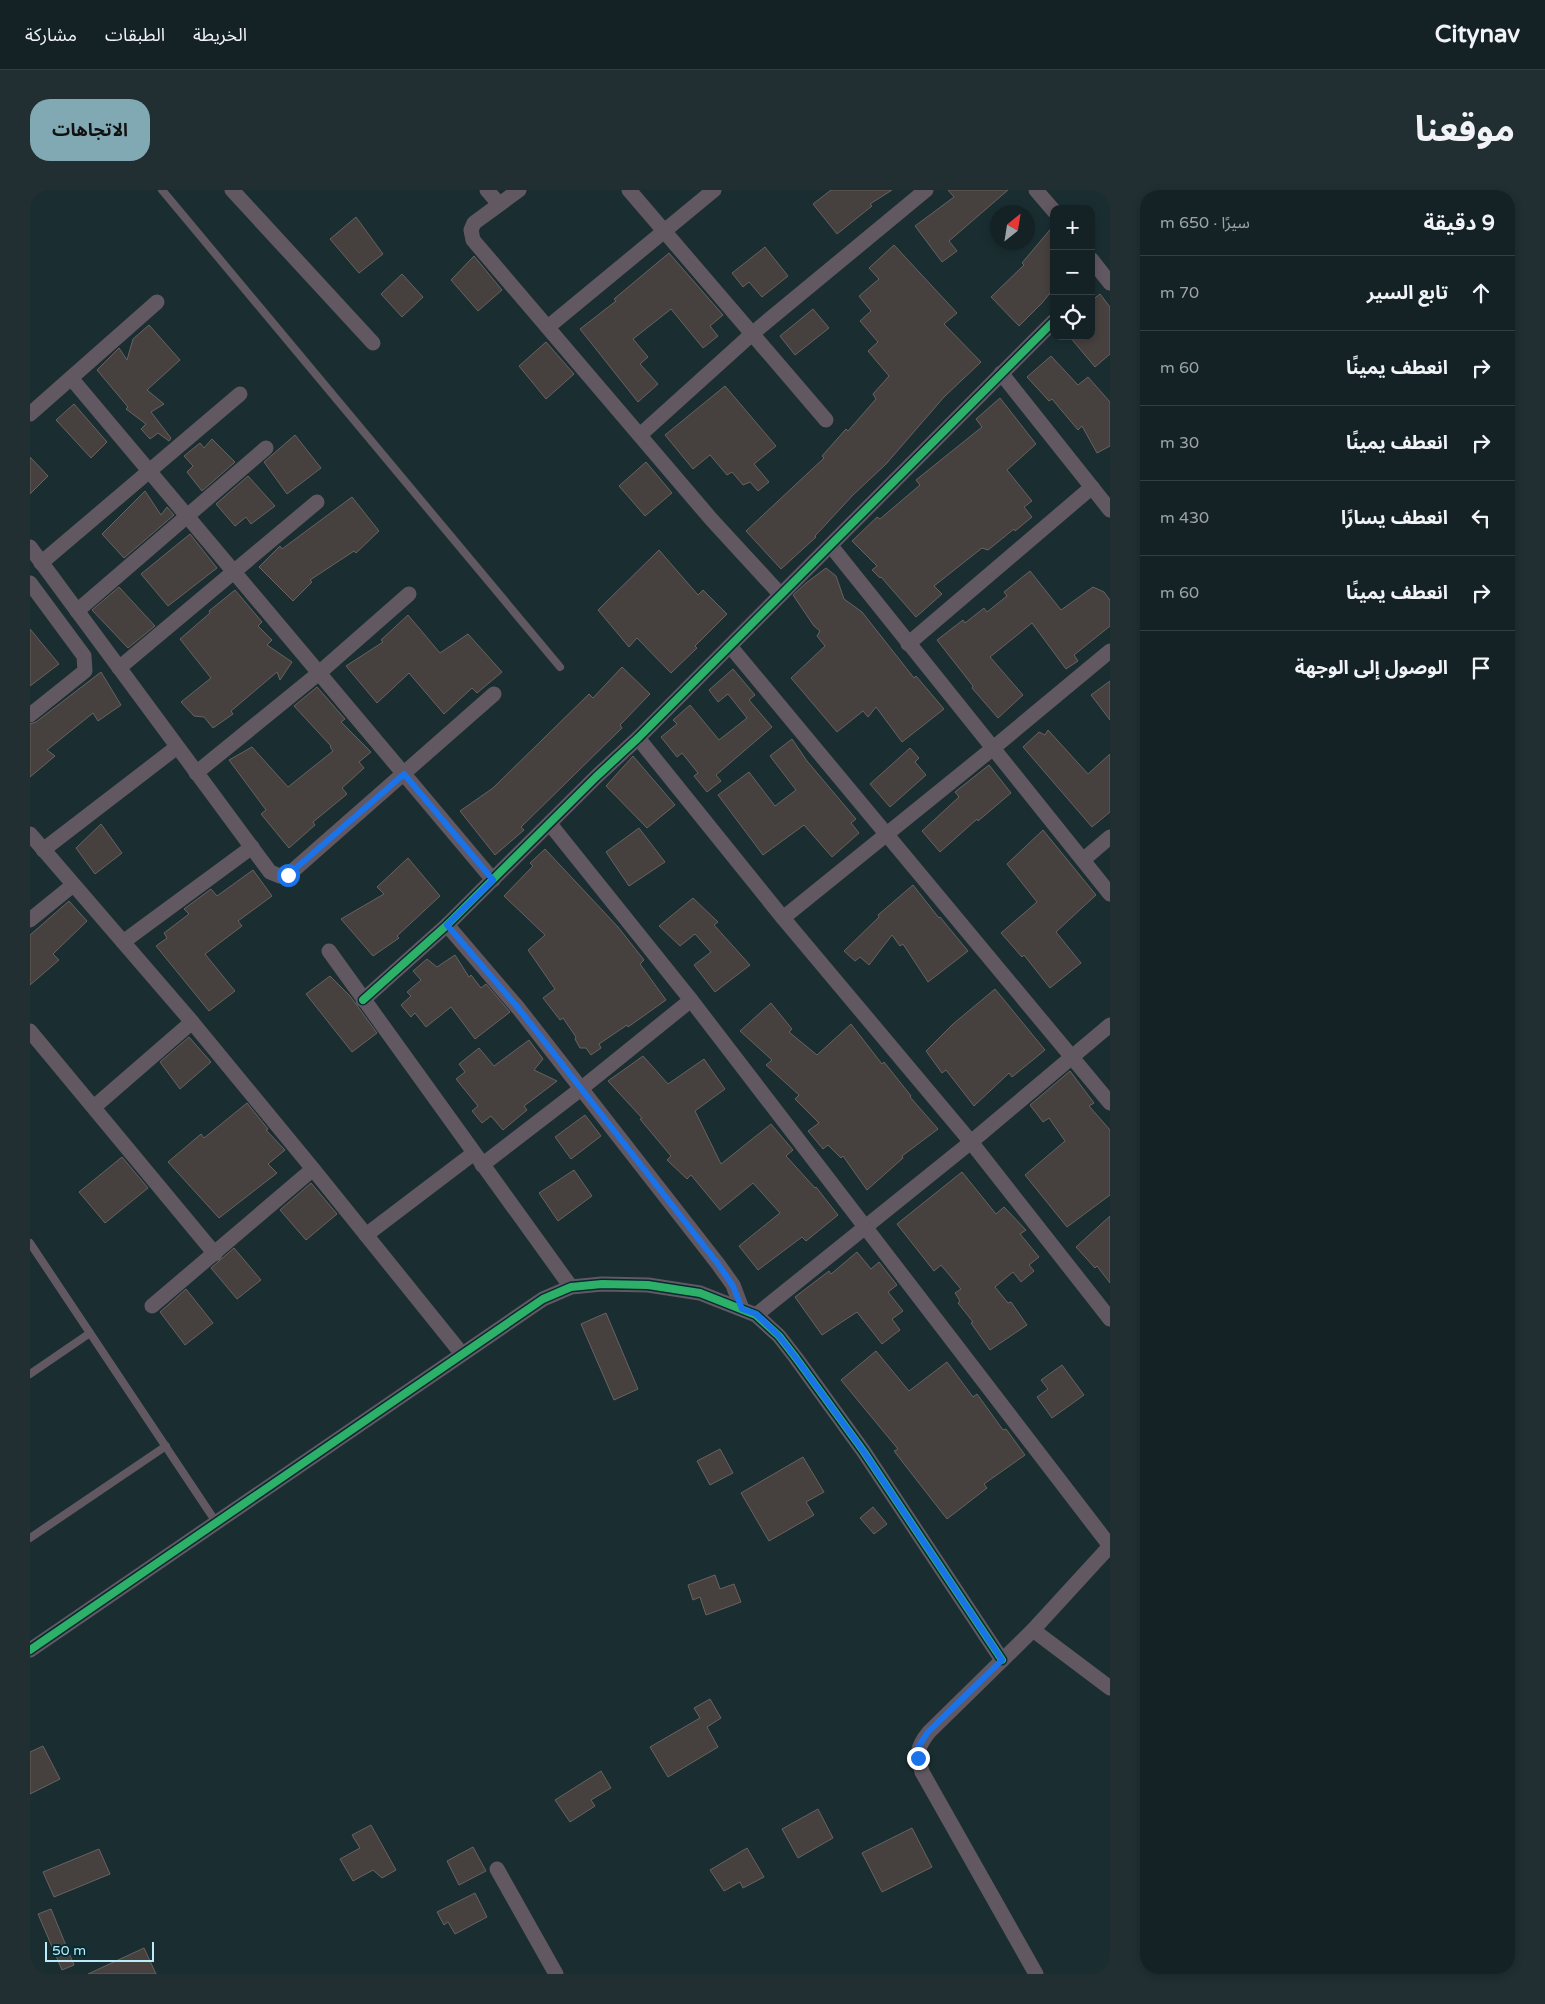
<!DOCTYPE html>
<html lang="ar">
<head>
<meta charset="utf-8">
<style>
  body { margin:0; font-family:"Varela Round","Noto Sans Arabic",sans-serif; background:#212f32; color:#f1f3f6; direction:rtl }
  .controls { position:absolute; right:15px; top:15px; display:grid; overflow:hidden; border-radius:10px; box-shadow:0 2px 8px #0003 }
  .controls button { width:45px; height:45px; display:grid; place-items:center; padding:0; border:0; border-bottom:1px solid #333f43; background:#142226; color:#f1f3f6; font:25px sans-serif }
  .compass { position:absolute; left:960px; top:15px; width:45px; height:45px; border-radius:50%; background:#142226; box-shadow:0 2px 8px #0003; rotate:30deg }
  .scale { position:absolute; left:15px; bottom:12px; width:109px; box-sizing:border-box; padding-left:5px; border:2px solid #b9ebf9; border-top:0; font-size:14px; line-height:18px; white-space:nowrap; color:#b9ebf9; -webkit-text-stroke:4px #042a32; paint-order:stroke }
  .stop { position:absolute; width:15px; height:15px; margin:-11px; border:4px solid #1a73e8; border-radius:50%; background:#fff }
  .stop.end { background:#1a73e8; border-color:#fff; box-shadow:0 1px 5px #0008 }
  .list { margin:0; padding:0; list-style:none }
  h2 { display:flex; justify-content:space-between; align-items:center; height:65px; margin:0; padding:0 20px; font-size:21px }
  h2 small { font-size:16px; font-weight:400; color:#9da4a7 }
  .list li { display:grid; grid-template-columns:32px 1fr auto; gap:15px; align-items:center; box-sizing:border-box; height:75px; padding:0 20px; border-top:1px solid #333f43 }
  .list b { display:block; font-size:19px; white-space:nowrap }
  .list em { font-size:16px; font-style:normal; color:#9da4a7 }
  .icon { flex:none; width:28px; height:28px; fill:none; stroke:currentColor; stroke-width:2; stroke-linecap:round; stroke-linejoin:round }
  .map { position:relative; flex:none; width:1080px; height:1784px; overflow:hidden; direction:ltr; border-radius:20px }
  header { display:flex; align-items:center; gap:30px; box-sizing:border-box; height:70px; padding:0 25px; background:#142226; border-bottom:1px solid #333f43 }
  header strong { font-size:24px }
  nav { display:flex; gap:28px; margin-inline-start:auto; font-size:18px }
  .intro { display:flex; align-items:center; justify-content:space-between; box-sizing:border-box; height:120px; padding:0 30px }
  h1 { margin:0; font-size:35px }
  .button { padding:12px 22px; border-radius:20px; background:#81a9b3; color:#111; font-size:18px; font-weight:700 }
  main { display:flex; gap:30px; padding:0 30px }
  aside { flex:1; background:#142226; border-radius:20px; box-shadow:0 2px 8px #0003 }
  .map>svg:first-child { display:block }
  .building { fill:#46403e; stroke:#69625f }
  .lines { fill:none; stroke-linecap:round; stroke-linejoin:round }
  .lane { stroke:#625862; stroke-width:8 }
  .street { stroke:#625862; stroke-width:15 }
  .cycleway-casing { stroke:#042a32; stroke-width:11 }
  .cycleway { stroke:#2db169; stroke-width:8 }
  .route { stroke:#1a73e8; stroke-width:6 }
</style>
</head>
<body>
<header>
<strong>Citynav</strong>
<nav><a>الخريطة</a><a>الطبقات</a><a>مشاركة</a></nav>
</header>
<div class="intro"><h1>موقعنا</h1><a class="button">الاتجاهات</a></div>
<main>
<aside>
<h2>9 دقيقة<small>سيرًا · 650 m</small></h2>
<ul class="list">
<li><svg class="icon" aria-label="ahead" viewBox="0 0 24 24"><path d="M12 20V5M6 11l6-6 6 6"/></svg><div><b>تابع السير</b></div><em>70 m</em></li>
<li><svg class="icon" aria-label="right" viewBox="0 0 24 24"><path d="M7 20v-9h11M14 6l5 5-5 5"/></svg><div><b>انعطف يمينًا</b></div><em>60 m</em></li>
<li><svg class="icon" aria-label="right" viewBox="0 0 24 24"><path d="M7 20v-9h11M14 6l5 5-5 5"/></svg><div><b>انعطف يمينًا</b></div><em>30 m</em></li>
<li><svg class="icon" aria-label="left" viewBox="0 0 24 24"><path d="M17 20v-9H6M10 6l-5 5 5 5"/></svg><div><b>انعطف يسارًا</b></div><em>430 m</em></li>
<li><svg class="icon" aria-label="right" viewBox="0 0 24 24"><path d="M7 20v-9h11M14 6l5 5-5 5"/></svg><div><b>انعطف يمينًا</b></div><em>60 m</em></li>
<li><svg class="icon" aria-label="arrive" viewBox="0 0 24 24"><path d="M6 21V4h12l-3 4 3 4H6"/></svg><div><b>الوصول إلى الوجهة</b></div></li>
</ul>
</aside>
<div class="map">
<svg width="1080" height="1784" viewBox="0 0 1080 1784">
  <rect width="100%" height="100%" fill="#1a2e32"/>
  <g class="building">
    <polygon points="801,0 862,0 840,14 842,16 807,44 783,14"/>
    <polygon points="918,0 978,0 919,51 927,61 912,72 885,36 924,7"/>
    <polygon points="326,27 353,64 329,83 300,49"/>
    <polygon points="1024,35 1024,98 1012,113 989,136 961,107 994,75 992,73"/>
    <polygon points="864,55 927,123 914,134 951,172 914,207 856,274 823,305 785,346 786,347 751,379 716,341 794,268 792,266 816,239 818,241 846,209 843,204 859,186 838,161 848,152 830,131 841,121 829,106 849,89 839,78"/>
    <polygon points="735,57 758,86 732,107 719,92 713,97 702,83"/>
    <polygon points="639,63 693,125 680,136 688,146 673,158 641,119 603,149 618,167 610,174 628,194 608,212 550,139 586,111 584,109"/>
    <polygon points="444,66 472,100 448,121 421,90"/>
    <polygon points="372,84 393,107 372,127 351,104"/>
    <polygon points="1070,104 1080,117 1080,164 1065,177 1039,146 1061,146 1061,111"/>
    <polygon points="783,119 799,138 765,165 750,146"/>
    <polygon points="119,135 150,170 117,200 134,214 121,222 141,248 139,251 128,243 120,249 111,239 116,234 96,219 98,217 67,180 89,158 97,170 103,149"/>
    <polygon points="516,152 544,184 516,209 489,176"/>
    <polygon points="1021,166 1048,195 1058,187 1080,212 1080,256 1067,263 1052,236 1048,240 1022,209 1019,211 997,187"/>
    <polygon points="695,196 746,256 724,274 739,292 728,301 720,292 713,295 702,282 697,285 680,265 663,279 635,245"/>
    <polygon points="970,208 1006,254 977,280 1002,311 994,317 1002,327 985,341 984,339 958,360 952,358 904,396 912,404 886,427 851,387 850,388 842,380 847,376 822,351 847,327 850,329 890,295 886,290 952,237 946,229"/>
    <polygon points="44,214 77,252 61,268 26,230"/>
    <polygon points="265,245 291,278 257,304 234,272"/>
    <polygon points="182,249 205,272 172,301 157,282 163,276 154,266 170,253 174,258"/>
    <polygon points="0,267 18,286 0,304"/>
    <polygon points="616,272 642,303 615,326 589,296"/>
    <polygon points="218,286 245,316 221,334 216,327 205,336 186,314"/>
    <polygon points="115,301 131,325 137,317 144,325 94,368 72,344"/>
    <polygon points="322,307 349,341 326,363 324,361 280,390 282,392 263,411 229,377 250,356 252,359"/>
    <polygon points="160,344 187,378 138,416 111,384"/>
    <polygon points="629,360 668,405 673,400 697,424 665,456 667,458 641,483 607,448 599,457 568,420"/>
    <polygon points="796,378 806,386 814,409 832,422 884,488 886,486 914,519 872,552 846,517 838,527 833,521 807,542 761,488 795,456 787,446 790,441 784,436 763,405 776,393"/>
    <polygon points="1000,381 1031,420 1063,397 1074,402 1080,410 1080,436 1044,465 1048,471 1036,479 1002,433 960,467 993,505 968,528 942,498 943,496 907,450 933,430 935,433 954,418 957,422 977,406 974,402"/>
    <polygon points="89,397 125,436 98,458 62,420"/>
    <polygon points="205,400 232,432 228,436 242,450 237,455 262,472 250,490 247,482 201,521 203,524 183,538 174,527 164,526 151,512 181,488 150,449 180,423 179,421"/>
    <polygon points="378,425 410,463 438,444 472,482 447,503 442,498 414,524 379,483 347,513 316,476 353,452 351,450"/>
    <polygon points="0,439 29,474 0,496"/>
    <polygon points="592,477 620,504 590,535 592,538 491,637 494,640 465,665 430,621 463,598 559,504 563,508"/>
    <polygon points="703,479 725,505 719,510 742,537 686,585 691,591 677,602 664,586 668,583 652,563 647,567 631,547 647,534 643,530 660,515 689,550 717,528 698,504 688,512 679,500"/>
    <polygon points="71,482 91,515 68,531 63,523 17,560 25,566 0,587 0,534 6,532"/>
    <polygon points="1080,491 1080,530 1061,505"/>
    <polygon points="287,497 315,529 311,532 341,562 329,572 334,578 312,598 317,604 283,632 285,635 259,658 231,624 236,620 199,570 222,557 258,597 303,561 300,557 301,556 264,516"/>
    <polygon points="1018,540 1058,584 1080,564 1080,622 1062,637 993,557 1009,542 1015,545"/>
    <polygon points="762,549 777,571 826,629 821,633 829,643 802,667 774,635 733,665 688,605 719,582 745,616 766,600 740,566"/>
    <polygon points="880,558 889,568 885,572 896,585 860,617 840,594"/>
    <polygon points="603,566 645,615 617,638 576,596"/>
    <polygon points="959,575 981,603 948,631 947,629 910,662 892,641 929,607 925,602"/>
    <polygon points="71,634 92,663 65,684 46,658"/>
    <polygon points="609,638 635,672 599,696 576,662"/>
    <polygon points="1013,640 1066,705 1026,742 1051,773 1020,798 994,765 992,767 971,743 1007,712 977,674"/>
    <polygon points="515,659 588,737 614,770 610,774 636,810 598,837 597,835 569,854 571,858 561,865 556,858 550,858 545,849 546,847 533,828 530,830 513,808 525,799 498,760 515,745 474,706 503,676 500,673"/>
    <polygon points="378,668 410,706 367,746 369,748 343,766 311,729 354,704 347,697"/>
    <polygon points="223,680 242,706 208,731 212,736 175,764 205,801 179,821 126,756 137,748 134,743 159,724 154,719 181,699 187,706"/>
    <polygon points="883,695 909,728 910,727 938,761 898,792 873,754 870,756 862,745 839,775 830,767 825,771 814,761 849,727 848,725"/>
    <polygon points="663,708 688,732 684,735 720,775 685,802 664,775 681,762 665,744 650,756 629,736"/>
    <polygon points="39,711 57,731 23,764 29,770 0,795 0,745"/>
    <polygon points="425,765 439,787 441,785 451,798 456,794 480,822 445,849 421,817 396,837 385,823 381,827 371,815 381,806 377,802 391,790 383,781 397,769 407,777"/>
    <polygon points="300,786 320,806 347,843 322,862 276,804"/>
    <polygon points="965,799 1015,860 982,887 979,883 944,916 916,880 912,883 896,861 923,834"/>
    <polygon points="741,813 762,839 759,842 787,865 821,834 852,874 854,872 881,906 880,907 908,939 872,966 873,968 837,1000 813,966 811,968 798,955 793,959 778,941 789,933 765,909 769,905 736,875 742,870 710,841"/>
    <polygon points="159,847 181,872 150,899 130,872"/>
    <polygon points="499,850 513,869 504,880 527,891 494,916 497,920 473,940 461,926 452,933 442,921 448,916 426,889 435,882 429,874 449,858 464,876"/>
    <polygon points="613,866 638,894 674,869 695,899 665,921 691,974 741,934 763,960 756,966 785,998 786,997 808,1025 776,1051 772,1047 728,1080 709,1056 750,1023 723,993 690,1020 661,985 657,989 637,970 641,966 610,929 612,928 578,891"/>
    <polygon points="1040,881 1064,913 1059,916 1080,940 1080,1005 1037,1037 995,985 1035,951 1019,928 1013,932 1000,915"/>
    <polygon points="217,913 238,939 236,940 255,960 238,974 247,983 189,1028 138,972 171,944 174,948"/>
    <polygon points="555,925 571,946 541,969 525,947"/>
    <polygon points="92,967 118,998 75,1033 49,1002"/>
    <polygon points="544,980 562,1006 528,1031 509,1003"/>
    <polygon points="932,982 966,1024 974,1017 996,1040 990,1044 1009,1067 999,1075 1004,1081 991,1092 983,1082 965,1097 978,1113 981,1112 997,1135 960,1160 941,1133 943,1132 928,1113 930,1111 925,1103 931,1099 911,1075 904,1081 867,1034"/>
    <polygon points="281,993 307,1024 276,1050 250,1020"/>
    <polygon points="1080,1026 1080,1093 1067,1076 1065,1078 1046,1057"/>
    <polygon points="204,1058 231,1090 207,1109 181,1078"/>
    <polygon points="827,1062 841,1079 849,1072 867,1095 858,1102 873,1121 862,1129 870,1140 852,1154 827,1122 792,1145 765,1107 799,1081 801,1084"/>
    <polygon points="156,1099 183,1133 155,1155 130,1122"/>
    <polygon points="576,1123 608,1199 584,1210 551,1134"/>
    <polygon points="846,1161 879,1201 917,1172 943,1207 947,1204 973,1240 976,1239 995,1265 954,1294 957,1298 917,1329 864,1261 868,1259 811,1190"/>
    <polygon points="1032,1175 1054,1205 1022,1228 1007,1207 1018,1199 1011,1190"/>
    <polygon points="690,1259 703,1283 680,1295 667,1271"/>
    <polygon points="773,1267 794,1302 776,1312 784,1325 739,1351 711,1303"/>
    <polygon points="843,1317 857,1334 844,1344 830,1328"/>
    <polygon points="685,1385 690,1399 704,1394 711,1412 676,1425 670,1407 663,1410 658,1395"/>
    <polygon points="680,1509 691,1528 677,1537 688,1557 638,1587 620,1557 670,1528 664,1518"/>
    <polygon points="13,1556 30,1589 0,1604 0,1562"/>
    <polygon points="571,1581 581,1598 561,1610 565,1616 540,1632 525,1610"/>
    <polygon points="788,1619 803,1648 768,1668 752,1639"/>
    <polygon points="341,1635 366,1680 352,1688 343,1680 323,1691 310,1669 330,1658 322,1645"/>
    <polygon points="882,1638 902,1677 852,1702 832,1663"/>
    <polygon points="443,1657 456,1681 429,1695 417,1671"/>
    <polygon points="717,1658 734,1687 713,1698 710,1692 694,1701 680,1680"/>
    <polygon points="69,1659 80,1684 24,1707 13,1682"/>
    <polygon points="445,1703 457,1727 425,1744 418,1732 414,1735 407,1722"/>
    <polygon points="21,1719 44,1775 32,1780 8,1724"/>
    <polygon points="114,1758 126,1784 58,1784"/>
  </g>
  <g class="lines">
    <g class="lane">
      <polyline points="132,0 530,477"/>
      <polyline points="0,1053 186,1332"/>
      <polyline points="0,1184 60,1143"/>
      <polyline points="0,1348 136,1256"/>
    </g>
    <g class="street">
      <polyline points="202,0 343,153"/>
      <polyline points="457,0 469,14"/>
      <polyline points="489,0 444,33 441,40 443,50 681,329 750,404"/>
      <polyline points="599,0 796,230"/>
      <polyline points="1006,0 1024,21"/>
      <polyline points="1061,69 1080,93"/>
      <polyline points="518,137 684,0"/>
      <polyline points="971,183 1080,320"/>
      <polyline points="41,188 463,690"/>
      <polyline points="0,224 127,112"/>
      <polyline points="610,245 723,143 896,0"/>
      <polyline points="801,356 1080,704"/>
      <polyline points="0,357 240,682 250,686 258,685 464,504"/>
      <polyline points="11,373 210,204"/>
      <polyline points="0,393 54,466 55,481 0,525"/>
      <polyline points="47,421 236,258"/>
      <polyline points="878,454 1062,297"/>
      <polyline points="700,456 1080,913"/>
      <polyline points="1080,461 962,559 753,728 941,952 1080,1129"/>
      <polyline points="89,478 287,312"/>
      <polyline points="608,548 753,728"/>
      <polyline points="166,583 289,483 379,404"/>
      <polyline points="520,634 661,810 1080,1356"/>
      <polyline points="0,644 162,832 283,979 432,1164"/>
      <polyline points="13,660 147,557"/>
      <polyline points="1053,670 1080,647"/>
      <polyline points="0,730 43,695"/>
      <polyline points="417,735 489,819 688,1074 703,1095 712,1119"/>
      <polyline points="93,752 222,657"/>
      <polyline points="299,761 541,1097"/>
      <polyline points="333,810 417,735 566,587 608,548 1024,131"/>
      <polyline points="0,841 185,1064"/>
      <polyline points="64,917 162,832"/>
      <polyline points="452,975 552,898 661,810"/>
      <polyline points="336,1045 444,963"/>
      <polyline points="122,1116 283,979"/>
      <polyline points="726,1125 941,952 1080,835"/>
      <polyline points="1003,1440 1080,1498"/>
      <polyline points="0,1460 513,1109 541,1097 572,1094 618,1095 670,1103 726,1125 749,1146 766,1168 834,1262 972,1470"/>
      <polyline points="467,1679 526,1784"/>
      <path d="M1006 1784 892 1582C887 1563 886 1558 899 1542L1003 1440 1080 1356"/>
    </g>
    <g class="cycleway-casing">
      <g id="cycleway">
        <polyline points="333,810 417,735 566,587 608,548 1024,131"/>
        <polyline points="0,1460 513,1109 541,1097 572,1094 618,1095 670,1103 726,1125 749,1146 766,1168 834,1262 972,1470"/>
      </g>
    </g>
    <use href="#cycleway" class="cycleway"/>
  </g>
  <g class="lines">
    <polyline class="route" points="258,685 374,584 463,690 417,735 489,819 688,1074 703,1096 712,1119 726,1124 749,1146 766,1168 834,1262 972,1470 898,1542 888,1557 888,1568"/>
  </g>
</svg>
<div class="controls">
<button>+</button>
<button>−</button>
<button><svg class="icon" aria-label="locate" viewBox="0 0 24 24"><circle cx="12" cy="12" r="6"/><path d="M12 2v4M12 18v4M2 12h4M18 12h4"/></svg></button>
</div>
<svg class="compass" viewBox="-18 -18 36 36"><path d="M0-13l5 13h-10z" fill="#e53935"/><path d="M0 13l5-13h-10z" fill="#9da4a7"/></svg>
<div class="scale">50 m</div>
<div class="stop" style="left:258px;top:685px"></div>
<div class="stop end" style="left:888px;top:1568px"></div>
</div>
</main>
</body>
</html>
